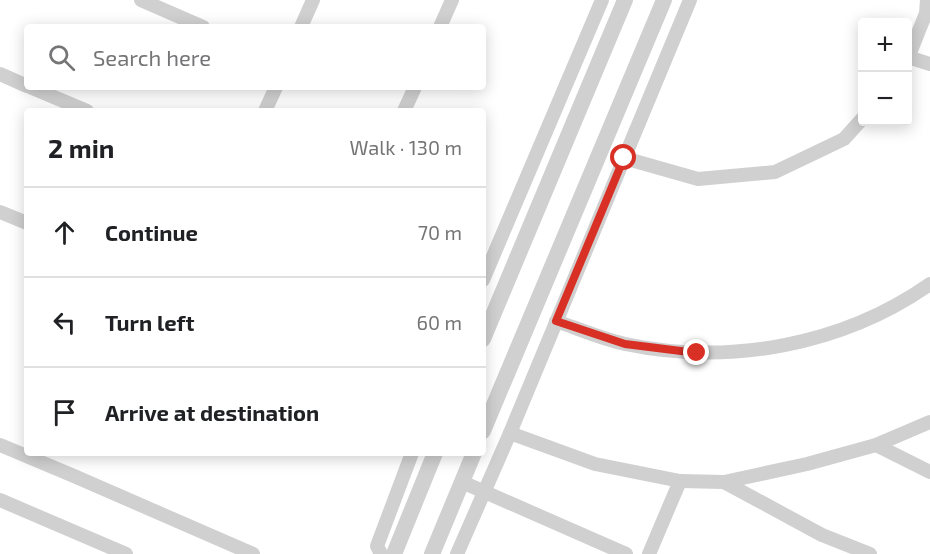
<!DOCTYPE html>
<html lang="en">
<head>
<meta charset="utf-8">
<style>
  body { margin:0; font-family:"Exo 2",sans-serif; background:#f2f2f2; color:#202124 }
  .controls { position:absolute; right:18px; top:18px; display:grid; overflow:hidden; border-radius:6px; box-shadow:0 3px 15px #0003 }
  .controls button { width:54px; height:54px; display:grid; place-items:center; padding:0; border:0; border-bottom:2px solid #e0e0e0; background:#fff; color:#202124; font:30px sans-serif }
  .stop { position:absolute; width:18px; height:18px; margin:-14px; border:4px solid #d93025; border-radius:50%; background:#fff }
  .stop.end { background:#d93025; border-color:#fff; box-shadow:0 2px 6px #0008 }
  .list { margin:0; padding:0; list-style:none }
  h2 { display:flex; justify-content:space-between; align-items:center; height:78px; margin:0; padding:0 24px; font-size:26px }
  h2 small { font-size:20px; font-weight:400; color:#757577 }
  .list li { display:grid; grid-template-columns:39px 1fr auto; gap:18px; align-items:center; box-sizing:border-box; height:90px; padding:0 24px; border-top:2px solid #e0e0e0 }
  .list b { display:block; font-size:22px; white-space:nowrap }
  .list em { font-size:20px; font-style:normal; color:#757577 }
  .icon { flex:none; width:33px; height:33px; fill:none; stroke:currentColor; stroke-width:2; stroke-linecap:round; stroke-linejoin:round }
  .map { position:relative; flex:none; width:930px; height:554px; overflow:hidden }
  .search { position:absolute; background:#fff; box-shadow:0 3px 15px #0003; left:24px; top:24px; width:462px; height:66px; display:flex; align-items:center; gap:15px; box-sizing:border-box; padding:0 21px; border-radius:6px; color:#757577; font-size:22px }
  .panel { position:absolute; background:#fff; box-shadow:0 3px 15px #0003; left:24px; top:108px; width:462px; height:348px; border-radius:6px }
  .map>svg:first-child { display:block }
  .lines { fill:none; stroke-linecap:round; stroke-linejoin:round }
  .minor { stroke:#d0d0d0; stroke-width:14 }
  .tertiary { stroke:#d0d0d0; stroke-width:16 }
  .route { stroke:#d93025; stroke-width:8 }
</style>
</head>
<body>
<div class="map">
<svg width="930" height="554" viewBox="0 0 930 554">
  <rect width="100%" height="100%" fill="#fff"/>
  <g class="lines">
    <g class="minor">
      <polyline points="141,0 203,27"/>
      <polyline points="301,27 313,0"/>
      <polyline points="440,27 452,0"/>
      <polyline points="908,57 930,64"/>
      <polyline points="908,58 926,13 927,0"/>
      <polyline points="0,74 27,86"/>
      <polyline points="30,87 87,111"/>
      <polyline points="265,111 276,87"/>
      <polyline points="404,111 415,87"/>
      <polyline points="624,158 698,179 775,172 844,139 862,119"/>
      <polyline points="0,212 27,223"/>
      <polyline points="483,280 602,0"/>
      <path d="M556 321C579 329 602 339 625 344 730 366 843 345 930 284"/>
      <polyline points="510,433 595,464 680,481 724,482 807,464 876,445 930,422"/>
      <polyline points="0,445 74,476 253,554"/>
      <polyline points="876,445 930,472"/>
      <polyline points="462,482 626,554"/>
      <polyline points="724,482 822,535 870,554"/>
      <polyline points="0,500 126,554"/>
      <polyline points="381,554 377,546 412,453"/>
      <polyline points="457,554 510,433 690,0"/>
      <polyline points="649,554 680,481"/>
    </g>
    <g class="tertiary">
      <polyline points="483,339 625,0"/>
      <polyline points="483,431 664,0"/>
      <polyline points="394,554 435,453"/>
      <polyline points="432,554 474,453"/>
    </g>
  </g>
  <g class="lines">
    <polyline class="route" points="624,158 556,321 625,344 697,353"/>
  </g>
</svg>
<div class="controls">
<button>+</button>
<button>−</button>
</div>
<div class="stop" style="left:624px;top:158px"></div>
<div class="stop end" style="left:697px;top:353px"></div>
<div class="search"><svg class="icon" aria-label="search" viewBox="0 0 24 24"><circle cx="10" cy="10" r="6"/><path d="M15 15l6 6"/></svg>Search here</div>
<section class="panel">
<h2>2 min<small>Walk · 130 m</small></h2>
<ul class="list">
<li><svg class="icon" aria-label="ahead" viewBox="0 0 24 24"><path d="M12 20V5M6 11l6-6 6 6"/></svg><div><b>Continue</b></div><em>70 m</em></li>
<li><svg class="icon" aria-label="left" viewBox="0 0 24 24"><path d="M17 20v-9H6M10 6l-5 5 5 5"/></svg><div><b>Turn left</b></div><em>60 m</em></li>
<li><svg class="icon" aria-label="arrive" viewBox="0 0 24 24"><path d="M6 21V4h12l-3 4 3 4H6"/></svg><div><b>Arrive at destination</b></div></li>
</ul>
</section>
</div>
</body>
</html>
